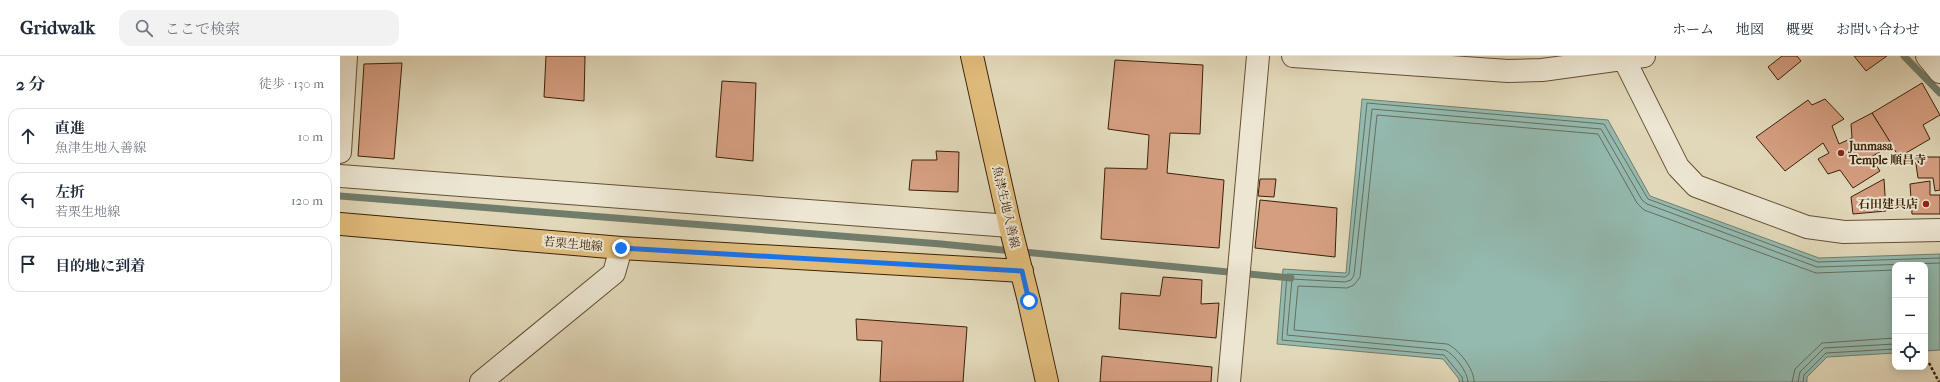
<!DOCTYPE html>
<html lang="ja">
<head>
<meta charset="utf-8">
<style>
  body { margin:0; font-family:"IM FELL French Canon","Noto Serif JP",serif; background:#f2f2f3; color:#1f2937 }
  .controls { position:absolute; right:12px; bottom:12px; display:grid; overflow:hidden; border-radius:8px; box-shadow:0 2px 10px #0003 }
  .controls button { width:36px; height:36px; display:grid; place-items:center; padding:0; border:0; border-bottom:1px solid #e0e1e3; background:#fff; color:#1f2937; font:20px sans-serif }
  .stop { position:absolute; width:12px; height:12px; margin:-9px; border:3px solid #1a73e8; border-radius:50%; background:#fff }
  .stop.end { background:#1a73e8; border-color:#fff; box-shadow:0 1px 4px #0008 }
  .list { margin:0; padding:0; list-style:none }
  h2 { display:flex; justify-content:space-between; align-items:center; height:52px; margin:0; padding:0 16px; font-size:17px }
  h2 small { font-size:13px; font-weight:400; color:#747a83 }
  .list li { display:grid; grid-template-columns:26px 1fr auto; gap:12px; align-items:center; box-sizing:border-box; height:56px; margin:0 8px 8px; padding:0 8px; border:1px solid #e0e1e3; border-radius:12px }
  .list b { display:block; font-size:15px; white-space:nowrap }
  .list p { margin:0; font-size:13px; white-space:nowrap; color:#747a83 }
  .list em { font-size:13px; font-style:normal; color:#747a83 }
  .icon { flex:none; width:22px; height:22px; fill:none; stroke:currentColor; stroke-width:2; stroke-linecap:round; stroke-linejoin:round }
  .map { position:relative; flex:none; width:1600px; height:326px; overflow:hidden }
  header { display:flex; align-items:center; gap:24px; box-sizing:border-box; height:56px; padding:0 20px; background:#fff; border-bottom:1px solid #e0e1e3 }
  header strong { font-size:19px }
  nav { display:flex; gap:22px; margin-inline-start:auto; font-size:14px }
  .search { width:280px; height:36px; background:#f2f2f3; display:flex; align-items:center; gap:10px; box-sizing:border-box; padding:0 14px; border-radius:12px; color:#747a83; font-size:15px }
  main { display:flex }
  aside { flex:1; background:#fff }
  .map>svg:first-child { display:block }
  .water { fill:#94bab0; stroke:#717d6c }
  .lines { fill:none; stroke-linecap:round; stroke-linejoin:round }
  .shore { stroke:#686e5c; stroke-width:1 }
  .stream { stroke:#717d6c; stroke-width:7 }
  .building { fill:#d59e81; stroke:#3c2107 }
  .minor-casing { stroke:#654f34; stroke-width:24 }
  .major-casing { stroke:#3c2107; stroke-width:24 }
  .path { stroke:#3c2107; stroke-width:2.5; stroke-dasharray:3 2; stroke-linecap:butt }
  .minor { stroke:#ece6d2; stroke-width:22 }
  .major { stroke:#e0bc7c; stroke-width:22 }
  .route { stroke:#1a73e8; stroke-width:5 }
  .poi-dot { fill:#8f2418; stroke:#ece6d2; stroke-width:1.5 }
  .labels { text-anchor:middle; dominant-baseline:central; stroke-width:4; stroke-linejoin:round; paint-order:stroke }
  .poi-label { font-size:12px; font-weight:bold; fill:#3c2107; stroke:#ece6d2; text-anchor:start }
  .street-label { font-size:12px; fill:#3c2107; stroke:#ece6d2 }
</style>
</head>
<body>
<header>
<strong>Gridwalk</strong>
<div class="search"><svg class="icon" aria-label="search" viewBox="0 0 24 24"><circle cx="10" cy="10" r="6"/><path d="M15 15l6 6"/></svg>ここで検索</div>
<nav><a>ホーム</a><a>地図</a><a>概要</a><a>お問い合わせ</a></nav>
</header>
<main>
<aside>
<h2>2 分<small>徒歩 · 130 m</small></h2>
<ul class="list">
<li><svg class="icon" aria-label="ahead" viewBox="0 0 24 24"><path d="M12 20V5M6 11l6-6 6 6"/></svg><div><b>直進</b><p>魚津生地入善線</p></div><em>10 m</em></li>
<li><svg class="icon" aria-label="left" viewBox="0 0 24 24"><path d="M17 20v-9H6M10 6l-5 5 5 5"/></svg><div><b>左折</b><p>若栗生地線</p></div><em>120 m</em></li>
<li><svg class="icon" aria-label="arrive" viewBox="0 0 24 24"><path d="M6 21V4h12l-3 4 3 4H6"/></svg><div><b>目的地に到着</b></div></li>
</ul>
</aside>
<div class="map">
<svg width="1600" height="326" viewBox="0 0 1600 326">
  <rect width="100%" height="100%" fill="#e1d8b9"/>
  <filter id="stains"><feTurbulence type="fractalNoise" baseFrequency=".005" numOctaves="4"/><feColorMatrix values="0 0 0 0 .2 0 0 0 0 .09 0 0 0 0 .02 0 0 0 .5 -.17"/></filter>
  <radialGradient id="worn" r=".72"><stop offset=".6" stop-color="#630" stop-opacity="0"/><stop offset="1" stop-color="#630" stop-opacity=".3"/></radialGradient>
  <polygon class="water" points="1022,43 1268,64 1310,140 1479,202 1600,198 1600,294 1585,295 1585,209 1555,209 1555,297 1487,301 1467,321 1467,326 1119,326 1119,323 1103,303 937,288 943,213 1006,217"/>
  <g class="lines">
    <g class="shore">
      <polyline points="1123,326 1122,321 1104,299 942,284 947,218 1005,221 1009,218 1027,47 1264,68 1308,143 1478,206 1600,202"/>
      <path d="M1128 326C1128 316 1114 298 1105 294L947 279 952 223 1005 226 1011 224 1014 219 1032 53 1261 73 1302 144 1307 148 1477 211 1600 207"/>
      <path d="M1134 326C1135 314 1118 292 1107 288L954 274 958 230 1007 232 1014 229 1020 221 1037 59 1258 78 1297 147 1304 154 1476 217 1555 214"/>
      <polyline points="1452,326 1455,313 1482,287 1555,282"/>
      <polyline points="1458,326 1460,316 1484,292 1555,288"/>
      <polyline points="1463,326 1464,319 1486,297 1555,293"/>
    </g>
    <g class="stream">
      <polyline points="1564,0 1600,37"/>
      <polyline points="0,140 601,188 951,222"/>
    </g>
  </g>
  <g class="building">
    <polygon points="206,0 245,0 244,45 204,41"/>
    <polygon points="1442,0 1457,0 1461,5 1438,24 1428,11"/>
    <polygon points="1514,0 1547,0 1526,15"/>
    <polygon points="775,4 863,9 860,78 830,77 827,117 884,124 879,192 761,183 765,112 807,113 809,79 768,73"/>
    <polygon points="62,7 54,103 18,100 24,8"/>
    <polygon points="382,25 416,27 413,105 376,101"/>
    <polygon points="1582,27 1600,59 1583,69 1590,83 1559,101 1532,57"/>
    <polygon points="1485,43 1504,63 1492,70 1499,88 1512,82 1511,68 1532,57 1552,89 1531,101 1540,115 1513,132 1500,114 1488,118 1478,103 1489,97 1483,87 1445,115 1416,81 1468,44 1472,49"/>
    <polygon points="596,95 619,96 618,136 569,134 572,104 597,104"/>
    <polygon points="1575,101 1600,101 1600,134 1595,135 1593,122 1578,122"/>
    <polygon points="920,123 936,123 934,141 918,140"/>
    <polygon points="1544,123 1546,155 1513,158 1511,141"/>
    <polygon points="1590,125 1590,139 1600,139 1600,158 1572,158 1570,128"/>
    <polygon points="920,144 997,152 995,201 915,192"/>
    <polygon points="823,221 862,224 861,248 879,247 876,282 779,273 781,237 820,240"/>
    <polygon points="516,263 627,271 623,326 540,326 542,285 517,284"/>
    <polygon points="762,300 872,311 871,326 760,326"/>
  </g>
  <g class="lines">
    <g class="minor-casing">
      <g id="minor">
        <polyline points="953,0 1168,15 1202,14 1304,0"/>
        <polyline points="1587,0 1600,16"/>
        <polyline points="1284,3 1338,111 1356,130 1467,171 1504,176 1600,174"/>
        <polyline points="0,96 6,0"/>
        <polyline points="0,120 670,170"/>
        <polyline points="141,326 274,217 281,192"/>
        <polyline points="889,326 918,0"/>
      </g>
    </g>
    <g class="major-casing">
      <g id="major">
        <polyline points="632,0 670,170 689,245 707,326"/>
        <polyline points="0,168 281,192 682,215"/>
      </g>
    </g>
    <polyline class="path" points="1589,307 1599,326"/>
    <use href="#minor" class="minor"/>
    <use href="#major" class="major"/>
  </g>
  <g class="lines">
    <polyline class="route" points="281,192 682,215 689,245"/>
  </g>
  <g class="poi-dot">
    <circle cx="1501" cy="97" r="4"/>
    <circle cx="1586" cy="148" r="4"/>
  </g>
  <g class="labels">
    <g class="poi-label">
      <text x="1509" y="90">Junmasa<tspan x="1509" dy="14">Temple 順昌寺</tspan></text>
      <text x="1578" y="148" text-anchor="end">石田建具店</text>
    </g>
    <g class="street-label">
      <text transform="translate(666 151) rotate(77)">魚津生地入善線</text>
      <text transform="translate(233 188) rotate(5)">若栗生地線</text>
    </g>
  </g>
  <rect width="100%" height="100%" filter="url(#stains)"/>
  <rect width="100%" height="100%" fill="url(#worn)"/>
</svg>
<div class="controls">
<button>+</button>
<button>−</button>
<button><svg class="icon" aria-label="locate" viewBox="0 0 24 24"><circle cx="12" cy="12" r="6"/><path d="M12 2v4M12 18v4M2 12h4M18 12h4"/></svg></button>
</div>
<div class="stop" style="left:689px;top:245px"></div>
<div class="stop end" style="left:281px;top:192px"></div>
</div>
</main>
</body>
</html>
